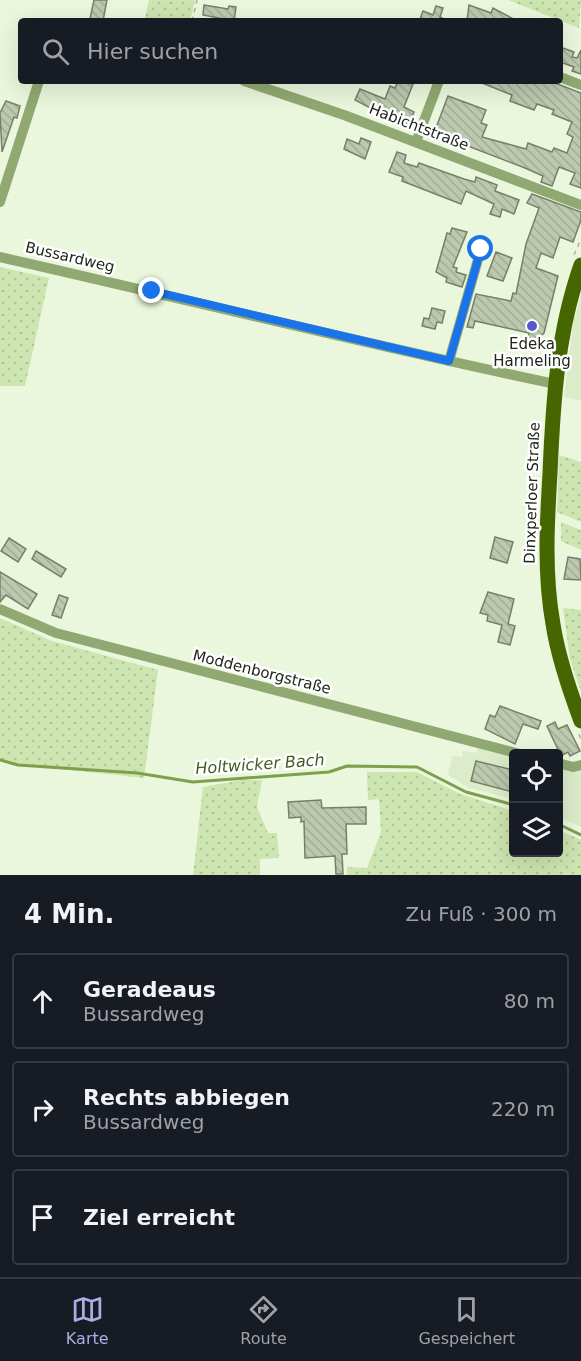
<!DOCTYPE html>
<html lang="de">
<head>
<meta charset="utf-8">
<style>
  body { margin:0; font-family:"DejaVu Sans",sans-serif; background:#20242c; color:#f1f3f6 }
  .controls { position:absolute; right:18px; bottom:18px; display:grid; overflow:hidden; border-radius:6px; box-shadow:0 6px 24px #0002 }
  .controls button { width:54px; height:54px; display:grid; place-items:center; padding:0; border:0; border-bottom:2px solid #363941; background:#171b24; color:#f1f3f6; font:30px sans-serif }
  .stop { position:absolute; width:18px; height:18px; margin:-14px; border:4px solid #1a73e8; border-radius:50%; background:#fff }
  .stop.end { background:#1a73e8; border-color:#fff; box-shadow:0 2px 6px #0008 }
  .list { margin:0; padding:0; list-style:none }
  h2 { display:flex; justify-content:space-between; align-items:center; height:78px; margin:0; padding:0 24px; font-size:26px }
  h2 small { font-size:20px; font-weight:400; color:#9ea1a6 }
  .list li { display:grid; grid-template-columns:39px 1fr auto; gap:18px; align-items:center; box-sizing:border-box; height:96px; margin:0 12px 12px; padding:0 12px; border:2px solid #363941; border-radius:6px }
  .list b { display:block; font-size:22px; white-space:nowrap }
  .list p { margin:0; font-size:20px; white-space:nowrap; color:#9ea1a6 }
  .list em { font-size:20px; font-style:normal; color:#9ea1a6 }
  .icon { flex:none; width:33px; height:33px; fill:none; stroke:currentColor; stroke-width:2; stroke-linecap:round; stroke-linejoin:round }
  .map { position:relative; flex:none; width:581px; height:875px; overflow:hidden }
  .search { position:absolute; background:#171b24; box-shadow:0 6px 24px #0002; left:18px; right:18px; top:18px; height:66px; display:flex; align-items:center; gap:15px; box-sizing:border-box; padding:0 21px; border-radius:6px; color:#9ea1a6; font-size:22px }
  .sheet { height:402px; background:#171b24 }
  nav { display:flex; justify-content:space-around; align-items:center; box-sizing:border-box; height:84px; border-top:2px solid #363941; background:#171b24; font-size:16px; color:#9ea1a6 }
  nav a { display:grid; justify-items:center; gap:3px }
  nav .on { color:#abade4 }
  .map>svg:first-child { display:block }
  .built { fill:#dcecca }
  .grass { fill:url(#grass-dots) }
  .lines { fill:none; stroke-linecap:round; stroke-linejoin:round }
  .stream { stroke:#7ea04c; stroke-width:3 }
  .building { fill:url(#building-back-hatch); stroke:#758068; stroke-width:1.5 }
  .path { stroke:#aab59f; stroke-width:1.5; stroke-dasharray:4.5 4.5; stroke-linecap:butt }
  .street { stroke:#90a872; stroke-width:10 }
  .primary { stroke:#466601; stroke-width:15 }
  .route { stroke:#1a73e8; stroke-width:8 }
  .poi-dot { fill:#5657ce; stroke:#fff; stroke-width:2 }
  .labels { text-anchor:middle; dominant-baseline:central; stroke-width:5; stroke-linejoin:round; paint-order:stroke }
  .street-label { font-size:15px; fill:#21261c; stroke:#fff }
  .poi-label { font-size:15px; fill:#21261c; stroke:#fff }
  .water-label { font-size:16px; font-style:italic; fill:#445b20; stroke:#fff }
</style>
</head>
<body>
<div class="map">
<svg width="581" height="875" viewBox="0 0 581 875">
  <defs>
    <pattern id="grass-dots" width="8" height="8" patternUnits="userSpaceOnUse" patternTransform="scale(1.5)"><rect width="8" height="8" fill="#cde5b0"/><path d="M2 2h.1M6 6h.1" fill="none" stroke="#b0c497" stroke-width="1.8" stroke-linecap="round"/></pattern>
    <pattern id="building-back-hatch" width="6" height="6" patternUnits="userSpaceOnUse" patternTransform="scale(1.5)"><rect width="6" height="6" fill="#bdc9af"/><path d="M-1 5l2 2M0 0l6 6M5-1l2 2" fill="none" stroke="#a2ac96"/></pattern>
  </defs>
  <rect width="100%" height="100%" fill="#eaf7dc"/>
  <g class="built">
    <polygon points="581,296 581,401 564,397 573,324"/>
    <polygon points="478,747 513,756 513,799 469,788 448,775 452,756 462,757 463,751 476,753"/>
    <polygon points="558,767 581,770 581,827 559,817"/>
  </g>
  <g class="grass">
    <polygon points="149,0 195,0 190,21 144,21"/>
    <polygon points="508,0 581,0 579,28"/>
    <polygon points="0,267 49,278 25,386 0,386"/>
    <polygon points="559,455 581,462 581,522 557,512"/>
    <polygon points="561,522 581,530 581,550 561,541"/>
    <polygon points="563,608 581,610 581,692 570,659"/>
    <polygon points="0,618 52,641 158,670 144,778 15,764 0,760"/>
    <polygon points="367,772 417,772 458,793 513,811 514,852 558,852 559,830 581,840 581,875 347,875 347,867 367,868 381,832 379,799 368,800"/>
    <polygon points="242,780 262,780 257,807 268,833 277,833 279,858 260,859 260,875 193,875 203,787"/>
  </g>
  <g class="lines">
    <g class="stream">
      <polyline points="0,760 18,765 137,773 193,782 329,772 347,766 417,767 466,792 514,805"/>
      <polyline points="558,824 581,835"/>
    </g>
  </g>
  <g class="building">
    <polygon points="94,0 107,0 103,21 90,19"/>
    <polygon points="204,5 228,9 229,6 236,7 234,21 203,15"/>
    <polygon points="469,5 491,13 493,8 517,21 467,21"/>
    <polygon points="436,6 443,8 440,17 448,21 420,19 423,11 433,15"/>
    <polygon points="560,47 574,52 572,57 577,58 581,50 581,74 572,71 574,67 560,62"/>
    <polygon points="398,81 413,84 404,107 414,112 409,124 394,118 395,115 377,108 376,111 355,100 360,89 385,99 390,86 395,88"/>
    <polygon points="477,81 550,81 581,93 581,188 570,184 575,173 559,167 552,186 541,182 543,176 525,168 434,133 448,96 486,110 481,123 487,125 482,137 526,149 528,143 552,152 554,148 567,153 573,137 567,134 572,122 552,114 554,110 537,104 534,110 510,101 512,95"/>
    <polygon points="6,101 20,106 17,118 14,117 2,152 0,113"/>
    <polygon points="361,138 371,142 365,159 344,149 347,139 359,144"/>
    <polygon points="397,152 406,155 404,163 417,167 419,163 464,179 475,182 476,177 497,185 495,191 519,200 514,214 502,209 500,217 490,214 494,204 466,191 461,204 402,181 403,177 389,172"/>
    <polygon points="532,194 581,212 581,220 573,242 560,237 553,258 541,253 536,268 558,276 544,333 536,340 527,342 529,333 475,321 473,328 467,327 476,294 511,301 513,293 516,294 526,244 539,208 527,203"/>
    <polygon points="452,228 467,232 453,267 457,268 456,272 466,275 462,287 446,282 447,278 436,272 447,233 450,234"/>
    <polygon points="496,252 512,258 503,281 487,276"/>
    <polygon points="432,308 445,311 442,323 437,322 435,329 422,326 424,318 429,319"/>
    <polygon points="495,537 513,542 507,563 490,558"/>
    <polygon points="9,538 26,549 18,562 1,551"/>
    <polygon points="36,551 66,569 61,577 32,559"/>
    <polygon points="568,557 580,559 581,580 564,579"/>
    <polygon points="0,572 37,594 28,609 6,595 0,602"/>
    <polygon points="488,592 514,599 508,624 515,626 510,645 498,642 502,625 487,621 488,615 480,613"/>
    <polygon points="59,595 68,598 61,618 52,615"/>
    <polygon points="500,706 541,721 538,729 523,724 515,744 485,729 490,715 495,717"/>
    <polygon points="555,722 558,729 567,725 580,751 570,756 568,752 561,756 547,726"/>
    <polygon points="476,761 513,770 513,792 471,781"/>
    <polygon points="321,800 322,808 366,807 366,824 346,824 347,854 342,854 343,874 336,874 335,856 305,858 304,821 301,822 301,817 289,818 288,802"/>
  </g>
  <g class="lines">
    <g class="path">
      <polyline points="192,21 197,0"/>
      <polyline points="574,255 581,239"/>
      <polyline points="579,734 581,740"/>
    </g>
    <g class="street">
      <polyline points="560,77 581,85"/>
      <polyline points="244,81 344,115 581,205"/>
      <polyline points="416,142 439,81"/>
      <polyline points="0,202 39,81"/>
      <path d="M0 257C185 299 369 345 555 384"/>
      <polyline points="449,361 481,249"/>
      <polyline points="0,609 56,633 520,754"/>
      <polyline points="558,763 573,767 581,765"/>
    </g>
    <path class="primary" d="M581 265C557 333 553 403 550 473 547 523 544 574 553 624 558 657 569 689 581 721"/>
  </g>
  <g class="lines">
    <polyline class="route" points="152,291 449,361 481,249"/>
  </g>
  <circle class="poi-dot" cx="532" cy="326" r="6"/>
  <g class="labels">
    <g class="street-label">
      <text transform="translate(419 127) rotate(21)">Habichtstraße</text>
      <text transform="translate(70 257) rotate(13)">Bussardweg</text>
      <text transform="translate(532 493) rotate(-88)">Dinxperloer Straße</text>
      <text transform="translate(262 672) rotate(14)">Moddenborgstraße</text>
    </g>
    <g class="poi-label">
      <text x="532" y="344">Edeka<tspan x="532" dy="17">Harmeling</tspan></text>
    </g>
    <g class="water-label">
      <text transform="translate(260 764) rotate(-4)">Holtwicker Bach</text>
    </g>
  </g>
</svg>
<div class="controls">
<button><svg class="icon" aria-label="locate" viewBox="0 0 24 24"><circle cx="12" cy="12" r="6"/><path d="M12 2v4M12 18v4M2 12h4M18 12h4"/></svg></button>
<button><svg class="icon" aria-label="layers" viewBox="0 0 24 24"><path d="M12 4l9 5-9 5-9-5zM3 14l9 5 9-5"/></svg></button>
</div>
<div class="stop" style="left:481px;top:249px"></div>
<div class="stop end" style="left:152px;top:291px"></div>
<div class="search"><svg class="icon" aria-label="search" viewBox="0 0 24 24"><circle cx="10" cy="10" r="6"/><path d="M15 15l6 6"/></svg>Hier suchen</div>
</div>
<section class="sheet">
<h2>4 Min.<small>Zu Fuß · 300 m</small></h2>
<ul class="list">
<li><svg class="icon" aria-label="ahead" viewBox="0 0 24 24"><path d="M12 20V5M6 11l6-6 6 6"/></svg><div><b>Geradeaus</b><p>Bussardweg</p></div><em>80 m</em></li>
<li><svg class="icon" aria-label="right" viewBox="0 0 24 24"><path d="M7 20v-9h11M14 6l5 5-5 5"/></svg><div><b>Rechts abbiegen</b><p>Bussardweg</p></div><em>220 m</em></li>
<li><svg class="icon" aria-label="arrive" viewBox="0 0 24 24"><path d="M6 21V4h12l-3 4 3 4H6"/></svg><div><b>Ziel erreicht</b></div></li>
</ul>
</section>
<nav>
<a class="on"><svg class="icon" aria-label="map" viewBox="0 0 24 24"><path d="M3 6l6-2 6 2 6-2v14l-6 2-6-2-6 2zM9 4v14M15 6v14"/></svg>Karte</a>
<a><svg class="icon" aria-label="directions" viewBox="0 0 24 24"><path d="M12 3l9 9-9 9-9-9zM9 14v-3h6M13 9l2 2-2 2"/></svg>Route</a>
<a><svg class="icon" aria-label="saved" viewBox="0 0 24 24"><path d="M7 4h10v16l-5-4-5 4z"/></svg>Gespeichert</a>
</nav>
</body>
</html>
